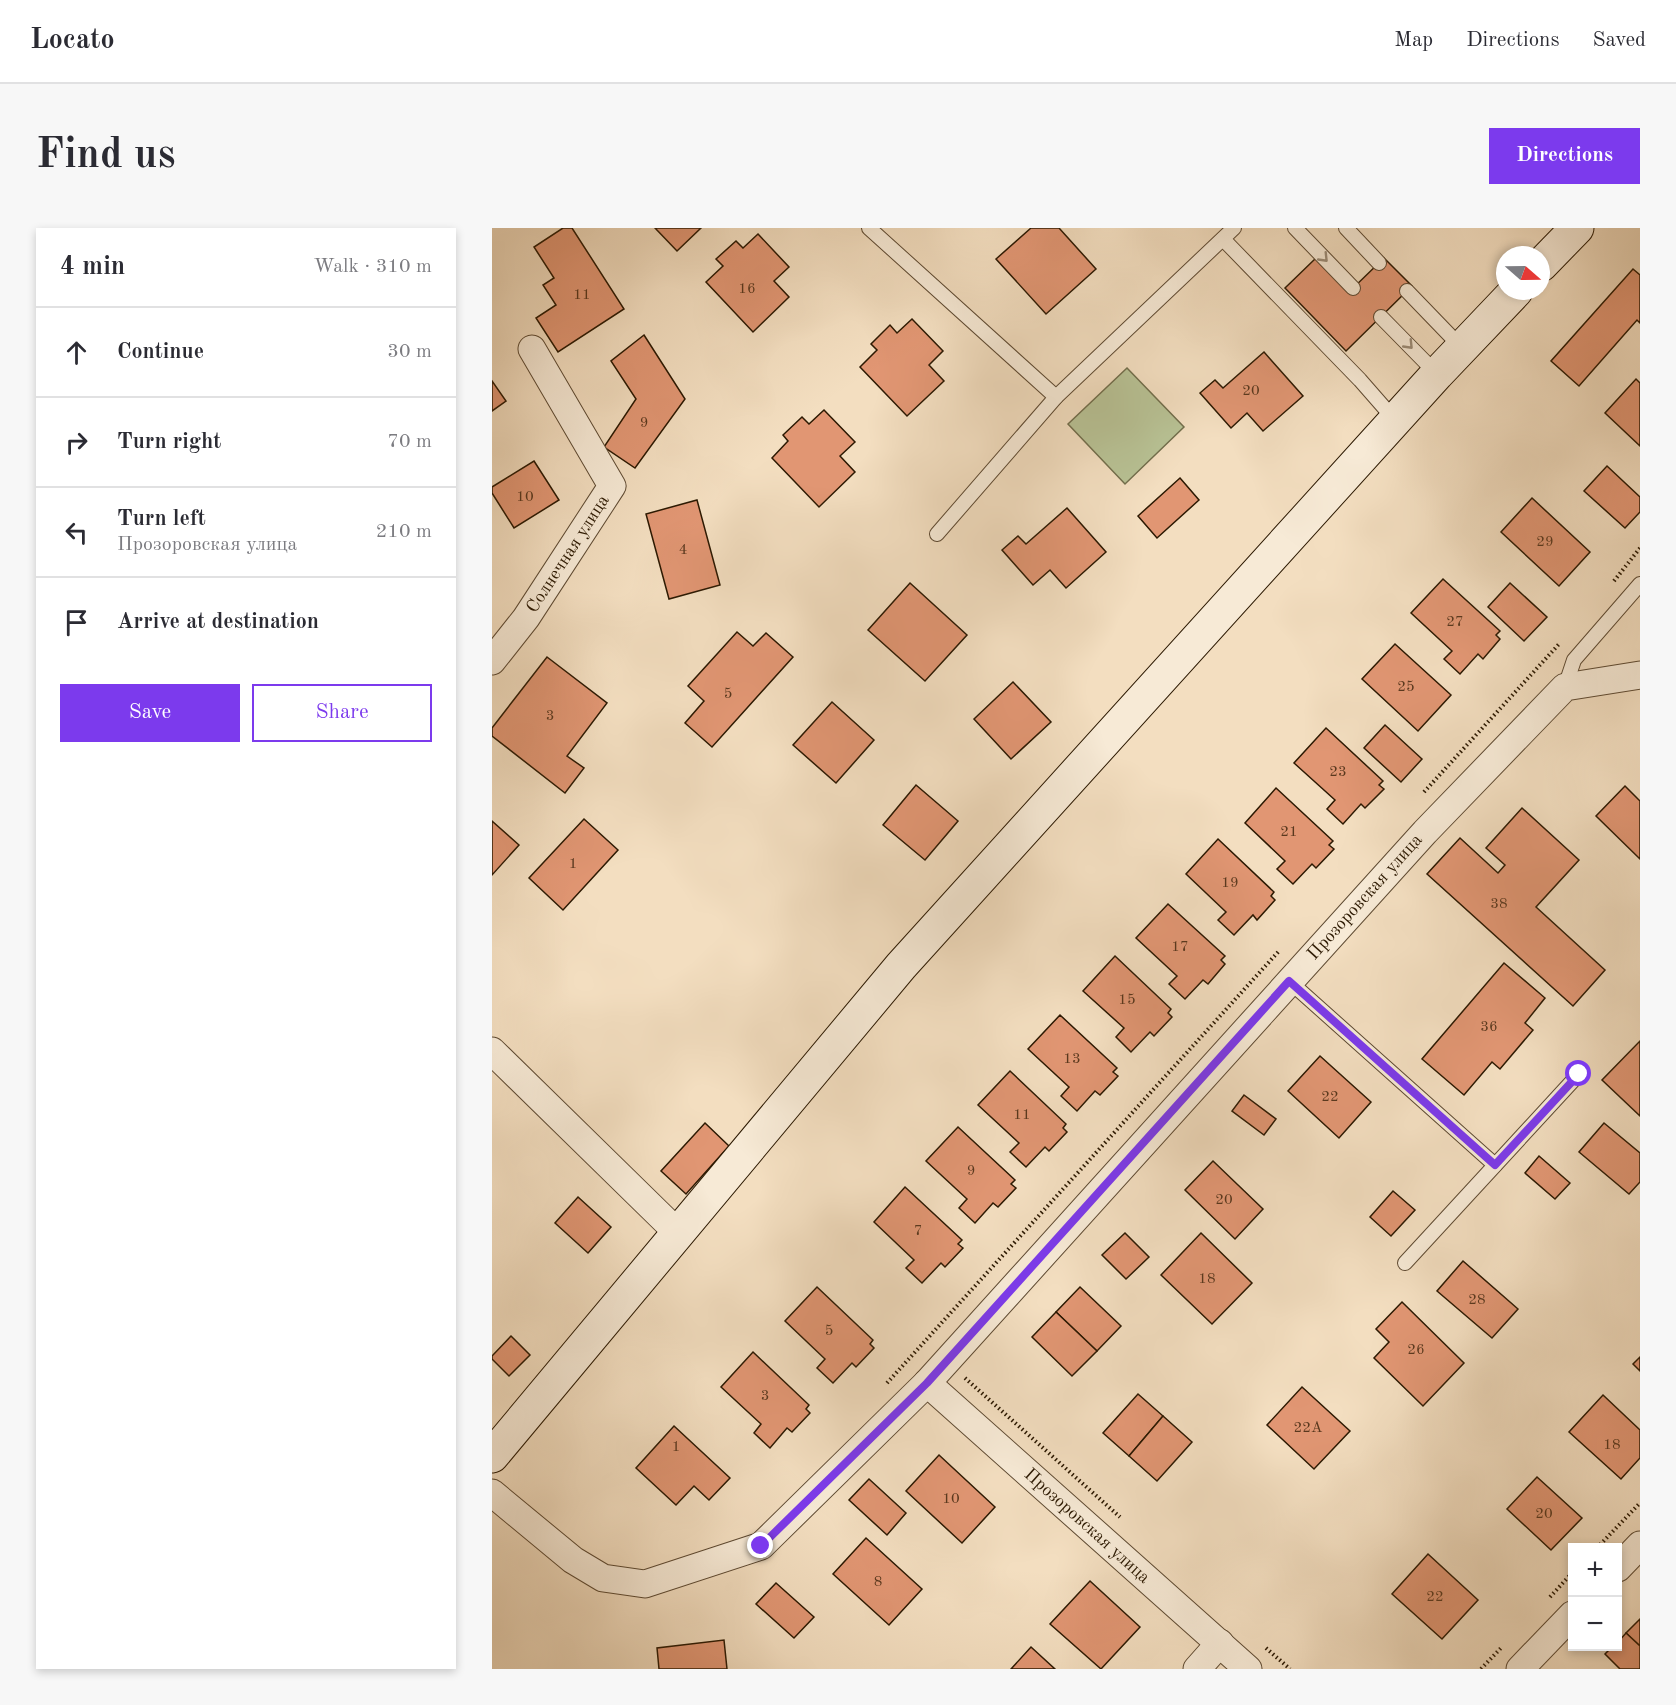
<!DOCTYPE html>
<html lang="en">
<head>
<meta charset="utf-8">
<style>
  body { margin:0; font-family:"Old Standard TT",serif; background:#f7f7f7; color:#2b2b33 }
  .controls { position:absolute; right:18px; bottom:18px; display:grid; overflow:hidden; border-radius:0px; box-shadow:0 3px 9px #0003 }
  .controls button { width:54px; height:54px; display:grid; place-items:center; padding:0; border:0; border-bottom:2px solid #e1e1e2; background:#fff; color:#2b2b33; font:30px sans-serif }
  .compass { position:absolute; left:1004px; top:18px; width:54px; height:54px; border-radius:50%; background:#fff; box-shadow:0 3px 9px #0003; rotate:110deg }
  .stop { position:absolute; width:18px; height:18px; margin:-14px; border:4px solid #7c3aed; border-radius:50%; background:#fff }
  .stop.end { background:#7c3aed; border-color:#fff; box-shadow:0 2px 6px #0008 }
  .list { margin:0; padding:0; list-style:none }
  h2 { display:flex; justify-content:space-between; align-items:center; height:78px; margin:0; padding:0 24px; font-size:26px }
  h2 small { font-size:20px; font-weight:400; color:#7c7c81 }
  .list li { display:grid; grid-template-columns:39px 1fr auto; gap:18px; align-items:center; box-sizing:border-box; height:90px; padding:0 24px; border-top:2px solid #e1e1e2 }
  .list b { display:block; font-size:22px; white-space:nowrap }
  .list p { margin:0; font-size:20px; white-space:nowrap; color:#7c7c81 }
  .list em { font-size:20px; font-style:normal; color:#7c7c81 }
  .actions { display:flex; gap:12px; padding:18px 24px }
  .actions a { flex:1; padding:14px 0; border:2px solid #7c3aed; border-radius:0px; text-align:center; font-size:21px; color:#7c3aed }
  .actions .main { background:#7c3aed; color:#fff }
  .icon { flex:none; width:33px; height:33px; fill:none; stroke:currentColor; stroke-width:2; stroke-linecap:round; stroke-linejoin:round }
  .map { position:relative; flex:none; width:1148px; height:1441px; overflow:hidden; border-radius:0px }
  header { display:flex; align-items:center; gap:36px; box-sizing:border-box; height:84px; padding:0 30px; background:#fff; border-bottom:2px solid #e1e1e2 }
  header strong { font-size:28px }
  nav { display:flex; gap:33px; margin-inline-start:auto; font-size:21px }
  .intro { display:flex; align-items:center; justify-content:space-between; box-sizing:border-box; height:144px; padding:0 36px }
  h1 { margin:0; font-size:42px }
  .button { padding:15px 27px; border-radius:0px; background:#7c3aed; color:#fff; font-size:21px; font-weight:700 }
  main { display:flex; gap:36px; padding:0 36px }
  aside { flex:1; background:#fff; border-radius:0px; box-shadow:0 3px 9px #0003 }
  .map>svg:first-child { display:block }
  .green { fill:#b8c295; stroke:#726e4c; stroke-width:1.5 }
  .building { fill:#e19673; stroke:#2c1902; stroke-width:1.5 }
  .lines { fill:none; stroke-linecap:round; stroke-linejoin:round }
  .lane-casing { stroke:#5e4a32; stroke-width:16 }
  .street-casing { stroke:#5e4a32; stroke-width:29 }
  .secondary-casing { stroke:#2c1902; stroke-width:35 }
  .path { stroke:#2c1902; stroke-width:4; stroke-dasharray:1.5 3; stroke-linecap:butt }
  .lane { stroke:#f7ead6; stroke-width:14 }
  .street { stroke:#f7ead6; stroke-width:27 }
  .secondary { stroke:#f7ead6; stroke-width:33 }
  .oneway { stroke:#9c8c77 }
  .route { stroke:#7c3aed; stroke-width:8 }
  .labels { text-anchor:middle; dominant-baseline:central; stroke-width:4.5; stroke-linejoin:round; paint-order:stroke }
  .number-label { font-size:15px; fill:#59381e }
  .street-label { font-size:18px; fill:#2c1902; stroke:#f7ead6 }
</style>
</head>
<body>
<header>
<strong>Locato</strong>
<nav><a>Map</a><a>Directions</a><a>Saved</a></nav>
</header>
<div class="intro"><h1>Find us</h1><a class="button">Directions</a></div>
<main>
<aside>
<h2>4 min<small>Walk · 310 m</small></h2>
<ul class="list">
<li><svg class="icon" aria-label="ahead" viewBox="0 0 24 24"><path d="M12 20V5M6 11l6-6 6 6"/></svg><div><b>Continue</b></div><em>30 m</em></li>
<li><svg class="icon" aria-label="right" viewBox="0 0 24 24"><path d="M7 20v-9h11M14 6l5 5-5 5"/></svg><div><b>Turn right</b></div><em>70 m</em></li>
<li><svg class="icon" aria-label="left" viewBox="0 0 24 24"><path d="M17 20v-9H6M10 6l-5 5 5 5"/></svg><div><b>Turn left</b><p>Прозоровская улица</p></div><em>210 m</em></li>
<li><svg class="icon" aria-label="arrive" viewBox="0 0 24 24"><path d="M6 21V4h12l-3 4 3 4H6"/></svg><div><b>Arrive at destination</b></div></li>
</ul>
<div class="actions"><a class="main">Save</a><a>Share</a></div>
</aside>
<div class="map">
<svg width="1148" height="1441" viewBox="0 0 1148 1441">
  <rect width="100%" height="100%" fill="#f3dec0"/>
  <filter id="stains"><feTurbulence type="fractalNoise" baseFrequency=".00333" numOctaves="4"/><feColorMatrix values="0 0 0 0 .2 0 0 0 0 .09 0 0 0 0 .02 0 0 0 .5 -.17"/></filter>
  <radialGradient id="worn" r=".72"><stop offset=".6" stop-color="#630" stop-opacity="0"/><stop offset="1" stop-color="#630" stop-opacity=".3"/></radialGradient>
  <polygon class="green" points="635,140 692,199 633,256 576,196"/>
  <g class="building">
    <polygon points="71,0 80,0 132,81 66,124 44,90 64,77 51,57 62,50 42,19"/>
    <polygon points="163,0 209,0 185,23"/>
    <polygon points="539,0 567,0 604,41 554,86 504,31"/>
    <polygon points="266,6 297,39 282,53 297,69 261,104 214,54 231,38 224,31 244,13 251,20"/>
    <polygon points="824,30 857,64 892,30 920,58 854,123 793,60"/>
    <polygon points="1141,41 1148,47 1148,95 1145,92 1087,158 1059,133"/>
    <polygon points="420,91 451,123 437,137 452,153 415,188 368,139 385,122 379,116 398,97 405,105"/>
    <polygon points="152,107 193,171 143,240 112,219 144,171 119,133"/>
    <polygon points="772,124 811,168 771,203 755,185 739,200 708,165 723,152 731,160"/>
    <polygon points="1144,151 1148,155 1148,218 1113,185"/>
    <polygon points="0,153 14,173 0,183"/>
    <polygon points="332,182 363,214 348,228 363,244 327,279 280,230 296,213 291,207 310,189 317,196"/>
    <polygon points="42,233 67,272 22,300 0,265 0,259"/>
    <polygon points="1115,238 1148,269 1148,284 1133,300 1092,263"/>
    <polygon points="688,250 707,272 665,310 646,288"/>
    <polygon points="1040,270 1098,324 1067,358 1009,304"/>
    <polygon points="205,272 228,357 177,371 154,286"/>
    <polygon points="575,280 614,324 574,360 558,342 541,357 510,322 526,308 534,316"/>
    <polygon points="951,351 1008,403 1004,407 1008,411 991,431 986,426 968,446 952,431 960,423 919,385"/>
    <polygon points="418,355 475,407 433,453 376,402"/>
    <polygon points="1018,355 1055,389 1032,413 996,379"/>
    <polygon points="245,404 261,418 274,405 301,429 220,519 193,495 212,473 196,458"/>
    <polygon points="903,416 959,467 926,503 870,451"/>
    <polygon points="55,429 115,475 75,528 92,540 73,565 0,508 0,500"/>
    <polygon points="521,454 559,494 519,531 482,491"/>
    <polygon points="340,474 382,512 344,555 301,517"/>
    <polygon points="893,497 930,531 909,554 872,520"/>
    <polygon points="834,500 891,553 887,557 892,561 873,580 869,576 851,596 835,581 843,572 802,535"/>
    <polygon points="424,557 466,593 433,632 391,597"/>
    <polygon points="1133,558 1148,573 1148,631 1104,588"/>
    <polygon points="784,560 841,613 837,617 842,621 824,640 820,636 801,656 785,641 793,633 753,595"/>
    <polygon points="1030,580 1087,632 1044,679 1113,742 1081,778 935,646 968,610 1006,645 1013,637 994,620"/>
    <polygon points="92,591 126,622 71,682 37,650"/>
    <polygon points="0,593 27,617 0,647"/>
    <polygon points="726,611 782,664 779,668 783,672 765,692 761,687 742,707 726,692 734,684 694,646"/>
    <polygon points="676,676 733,728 729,732 733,736 716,756 711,752 693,771 677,756 685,748 644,710"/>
    <polygon points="623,728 679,781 676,785 680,789 662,808 658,804 639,824 624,809 632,800 591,763"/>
    <polygon points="1012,735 1053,770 1033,795 1041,802 1008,841 1000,834 972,867 930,831"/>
    <polygon points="568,787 625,840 621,844 626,848 608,867 603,863 585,883 569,868 577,859 536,821"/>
    <polygon points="1148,813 1148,888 1110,852"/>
    <polygon points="828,828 879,874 847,910 796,863"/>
    <polygon points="518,843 574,896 571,900 575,904 557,923 553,919 534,939 518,924 527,915 486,877"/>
    <polygon points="752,867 784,891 772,907 740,883"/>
    <polygon points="213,895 237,918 194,966 169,943"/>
    <polygon points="1112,895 1148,925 1148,954 1137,966 1087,924"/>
    <polygon points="466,899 523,952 519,956 524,960 506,979 501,975 483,995 467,980 475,971 434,933"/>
    <polygon points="1047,928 1078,955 1063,971 1033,945"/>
    <polygon points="721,933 771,981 743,1011 693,962"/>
    <polygon points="413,959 470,1012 466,1016 471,1020 453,1039 449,1035 430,1055 414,1040 422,1032 382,994"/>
    <polygon points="901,963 923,982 899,1008 878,989"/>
    <polygon points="86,969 119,999 96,1025 63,995"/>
    <polygon points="633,1005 657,1029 634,1051 610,1027"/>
    <polygon points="709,1005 760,1055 720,1096 669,1047"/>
    <polygon points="971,1033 1026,1081 1000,1110 945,1063"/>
    <polygon points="325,1059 381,1112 378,1116 382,1120 364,1139 360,1135 341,1155 325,1140 333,1131 293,1093"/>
    <polygon points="588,1059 629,1098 605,1123 564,1084"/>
    <polygon points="910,1074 972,1135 931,1178 882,1130 897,1114 884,1101"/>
    <polygon points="564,1084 605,1123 580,1148 540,1109"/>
    <polygon points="19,1108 38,1127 17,1148 0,1131 0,1128"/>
    <polygon points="261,1124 317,1177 314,1181 318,1185 300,1204 295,1200 278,1220 262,1205 269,1196 229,1159"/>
    <polygon points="1148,1129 1148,1143 1141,1136"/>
    <polygon points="810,1159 858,1203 822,1241 775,1197"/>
    <polygon points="646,1166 671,1188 637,1228 611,1205"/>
    <polygon points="1111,1167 1148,1202 1148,1230 1129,1251 1077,1204"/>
    <polygon points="671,1188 700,1214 665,1253 637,1228"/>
    <polygon points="182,1198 238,1250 217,1272 202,1258 184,1277 144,1240"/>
    <polygon points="447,1227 503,1279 470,1315 414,1263"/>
    <polygon points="1045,1249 1090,1290 1059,1322 1015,1281"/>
    <polygon points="377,1251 414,1285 395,1307 357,1272"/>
    <polygon points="374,1310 430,1361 397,1397 341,1346"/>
    <polygon points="936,1326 986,1372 950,1411 900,1366"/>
    <polygon points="598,1353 648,1399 609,1441 558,1396"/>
    <polygon points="284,1355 322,1389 302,1410 264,1376"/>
    <polygon points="1148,1391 1148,1418 1134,1405"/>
    <polygon points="1134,1405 1148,1418 1148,1441 1128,1441 1113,1426 1121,1418 1126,1418 1126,1414"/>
    <polygon points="232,1412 235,1441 167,1441 165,1420"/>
    <polygon points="539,1419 563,1441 519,1441"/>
  </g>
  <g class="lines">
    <g class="lane-casing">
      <g id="lane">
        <polyline points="377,0 564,169"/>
        <polyline points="803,0 861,60"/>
        <polyline points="854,0 887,35"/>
        <polyline points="731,11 868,152 903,192"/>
        <polyline points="915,63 970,120"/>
        <polyline points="889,89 945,146"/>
        <polyline points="445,306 564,169 742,0"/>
        <polyline points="1073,459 1082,432 1148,356"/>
        <polyline points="797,753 1003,937"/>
        <polyline points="913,1035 1087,846"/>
      </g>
    </g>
    <g class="street-casing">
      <g id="street">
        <polyline points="0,433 34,390 120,258 40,121"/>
        <polyline points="0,823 186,1005"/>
        <polyline points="435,1155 756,1441"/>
        <polyline points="0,1265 81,1332 111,1350 153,1356 269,1318 435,1155 933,604 1073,459 1148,447"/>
        <polyline points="1126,1340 1148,1317"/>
        <polyline points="705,1441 728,1415"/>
        <polyline points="1028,1441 1080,1387"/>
      </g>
    </g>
    <g class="secondary-casing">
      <g id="secondary">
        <polyline points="1049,37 1085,0"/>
        <polyline points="0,1228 409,738 945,146 1024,63"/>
      </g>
    </g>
    <g class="path">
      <polyline points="1122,353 1148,320"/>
      <polyline points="932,564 1068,415"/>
      <polyline points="473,1150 628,1289"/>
      <polyline points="395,1155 787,723"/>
      <polyline points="1105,1320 1148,1275"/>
      <polyline points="1058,1369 1080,1345"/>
      <polyline points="774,1420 798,1441"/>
      <polyline points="989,1441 1009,1420"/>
    </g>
    <use href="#lane" class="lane"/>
    <use href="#street" class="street"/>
    <use href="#secondary" class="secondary"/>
  </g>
  <defs><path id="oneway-chevron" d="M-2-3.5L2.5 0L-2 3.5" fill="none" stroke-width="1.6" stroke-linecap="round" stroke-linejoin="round" transform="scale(1.5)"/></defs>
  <g class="oneway">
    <use href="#oneway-chevron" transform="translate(832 30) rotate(46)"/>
    <use href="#oneway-chevron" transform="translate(917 117) rotate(46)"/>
  </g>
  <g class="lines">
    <polyline class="route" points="269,1318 435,1155 797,753 1003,937 1087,846"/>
  </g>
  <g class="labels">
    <g class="number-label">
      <text x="255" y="61">16</text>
      <text x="90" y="67">11</text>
      <text x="759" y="163">20</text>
      <text x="152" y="195">9</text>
      <text x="33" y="269">10</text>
      <text x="1053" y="314">29</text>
      <text x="191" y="322">4</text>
      <text x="963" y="394">27</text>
      <text x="914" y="459">25</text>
      <text x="236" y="466">5</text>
      <text x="58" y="488">3</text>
      <text x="846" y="544">23</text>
      <text x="797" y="604">21</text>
      <text x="81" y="636">1</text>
      <text x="738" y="655">19</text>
      <text x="1007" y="676">38</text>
      <text x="688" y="719">17</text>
      <text x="635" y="772">15</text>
      <text x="997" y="799">36</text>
      <text x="580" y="831">13</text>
      <text x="838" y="869">22</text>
      <text x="530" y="887">11</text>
      <text x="479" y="943">9</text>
      <text x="732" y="972">20</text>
      <text x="426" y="1003">7</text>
      <text x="715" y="1051">18</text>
      <text x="985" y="1072">28</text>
      <text x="337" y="1103">5</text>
      <text x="924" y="1122">26</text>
      <text x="273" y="1168">3</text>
      <text x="816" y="1200">22А</text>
      <text x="1120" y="1217">18</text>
      <text x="184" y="1219">1</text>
      <text x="459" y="1271">10</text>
      <text x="1052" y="1286">20</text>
      <text x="386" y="1354">8</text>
      <text x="943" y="1369">22</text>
    </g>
    <g class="street-label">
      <text transform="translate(76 326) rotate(-57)">Солнечная улица</text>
      <text transform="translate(873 669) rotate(-48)">Прозоровская улица</text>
      <text transform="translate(595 1298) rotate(42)">Прозоровская улица</text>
    </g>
  </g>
  <rect width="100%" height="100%" filter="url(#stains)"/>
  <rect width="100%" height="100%" fill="url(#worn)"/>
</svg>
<div class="controls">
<button>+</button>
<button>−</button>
</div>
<svg class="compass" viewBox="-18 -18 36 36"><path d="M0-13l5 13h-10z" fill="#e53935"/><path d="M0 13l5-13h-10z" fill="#7c7c81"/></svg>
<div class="stop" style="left:1087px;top:846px"></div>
<div class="stop end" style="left:269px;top:1318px"></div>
</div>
</main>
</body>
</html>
